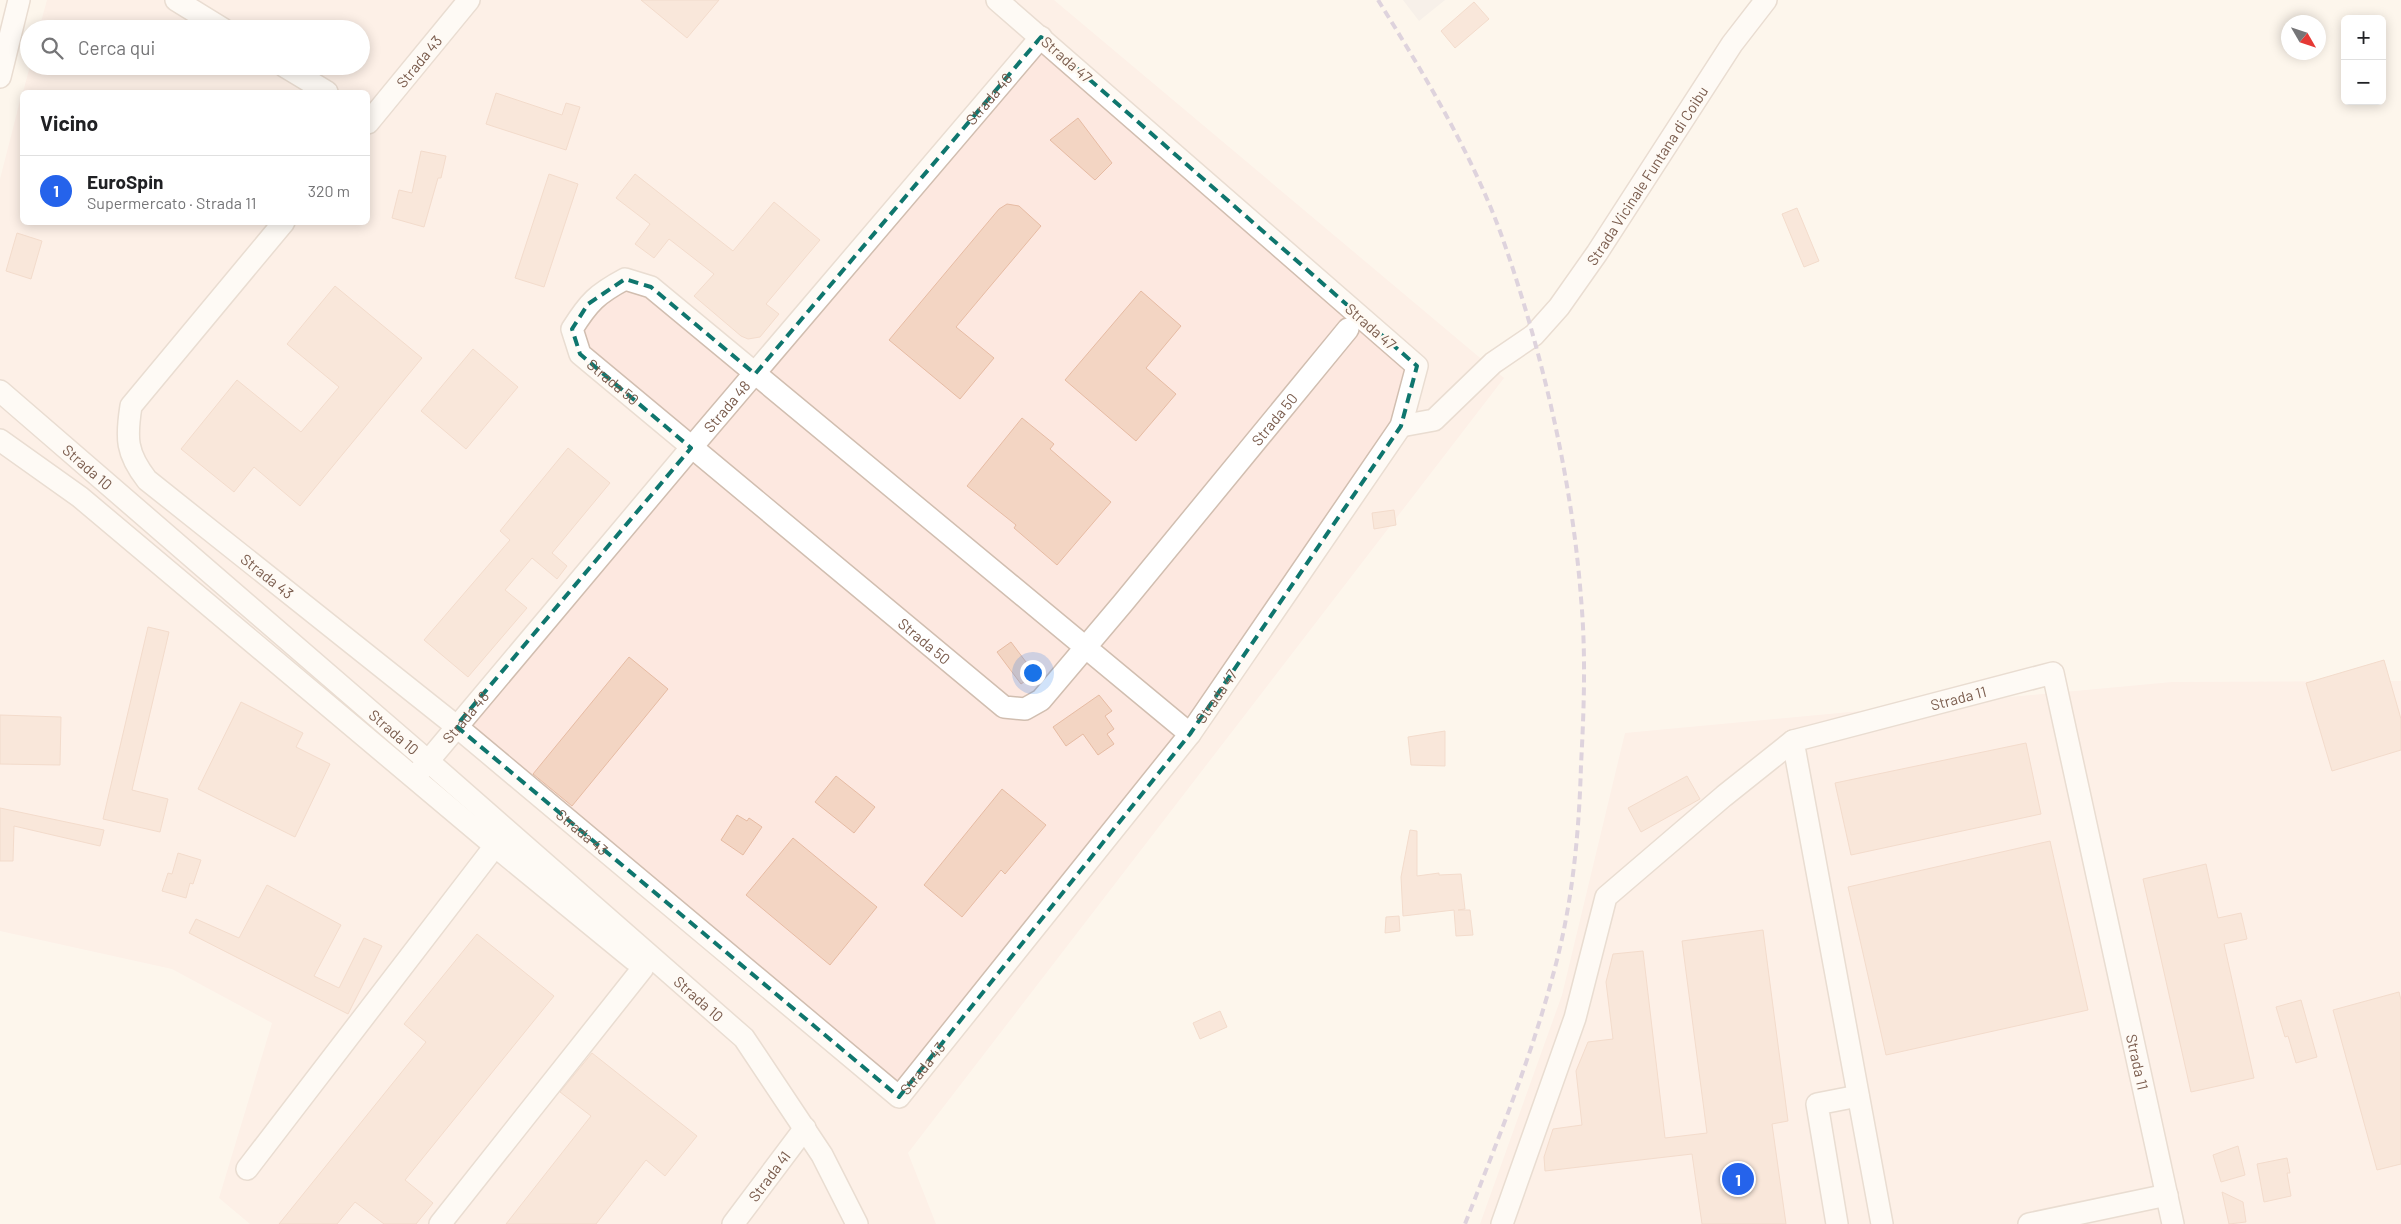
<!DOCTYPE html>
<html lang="it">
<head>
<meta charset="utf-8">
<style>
  body { margin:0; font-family:Barlow,sans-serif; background:#f6f6f6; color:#202124 }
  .controls { position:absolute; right:15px; top:15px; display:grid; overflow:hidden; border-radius:8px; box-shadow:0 2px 12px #0003 }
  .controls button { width:45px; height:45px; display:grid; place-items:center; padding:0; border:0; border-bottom:1px solid #e0e0e0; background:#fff; color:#202124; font:25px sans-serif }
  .compass { position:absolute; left:2281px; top:15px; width:45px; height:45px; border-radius:50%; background:#fff; box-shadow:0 2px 12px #0003; rotate:129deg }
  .you { position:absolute; left:1032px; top:672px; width:18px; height:18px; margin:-12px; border:4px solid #fff; border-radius:50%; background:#1a73e8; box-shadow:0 0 0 8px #1a73e833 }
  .badge { display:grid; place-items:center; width:32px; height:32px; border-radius:50%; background:#2563eb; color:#fff; font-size:16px; font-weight:700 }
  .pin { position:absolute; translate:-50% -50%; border:2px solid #fff; box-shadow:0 1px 5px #0006 }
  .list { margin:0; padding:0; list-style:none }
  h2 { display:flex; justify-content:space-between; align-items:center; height:65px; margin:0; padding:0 20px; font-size:21px }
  h2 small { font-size:16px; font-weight:400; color:#757577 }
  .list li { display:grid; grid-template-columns:32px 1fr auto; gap:15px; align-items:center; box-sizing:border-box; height:70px; padding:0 20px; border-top:1px solid #e0e0e0 }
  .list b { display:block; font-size:19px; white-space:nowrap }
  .list p { margin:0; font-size:16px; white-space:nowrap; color:#757577 }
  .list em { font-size:16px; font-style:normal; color:#757577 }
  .icon { flex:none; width:28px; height:28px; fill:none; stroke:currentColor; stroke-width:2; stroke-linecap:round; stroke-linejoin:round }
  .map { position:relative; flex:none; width:2401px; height:1224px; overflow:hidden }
  .search { position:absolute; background:#fff; box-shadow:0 2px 12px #0003; left:20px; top:20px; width:350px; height:55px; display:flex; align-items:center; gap:12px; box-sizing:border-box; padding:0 18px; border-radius:28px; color:#757577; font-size:19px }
  .panel { position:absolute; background:#fff; box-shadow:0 2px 12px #0003; left:20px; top:90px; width:350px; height:135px; border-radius:8px }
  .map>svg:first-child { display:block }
  .commercial { fill:#fde8e0 }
  .industrial { fill:#efe9e4 }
  .building { fill:#f3d5c3; stroke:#e6bba3 }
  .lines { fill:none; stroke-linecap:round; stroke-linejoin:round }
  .minor-casing { stroke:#d1beb0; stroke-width:24 }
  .minor { stroke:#fff; stroke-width:21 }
  .rail { stroke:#b9a8c9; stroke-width:4; stroke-dasharray:8 5; stroke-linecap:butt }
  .marked { fill:none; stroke:#0f766e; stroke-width:4; stroke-dasharray:10 6; stroke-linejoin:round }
  .labels { text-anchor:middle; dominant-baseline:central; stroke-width:5; stroke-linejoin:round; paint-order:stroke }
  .street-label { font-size:15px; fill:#7a5c4d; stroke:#fffaf3 }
</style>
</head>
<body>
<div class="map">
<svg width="2401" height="1224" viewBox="0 0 2401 1224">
  <rect width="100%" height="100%" fill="#fdf6ec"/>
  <g class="commercial">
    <polygon points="47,0 1054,0 1504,378 908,1153 936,1224 250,1224 219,1198 272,1023 172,969 0,931 0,179 22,93 22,222 368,222 368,92 23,92 30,66 361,66 361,29 39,29"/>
    <polygon points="2401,681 2401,1224 1480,1224 1562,995 1625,733 2172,682"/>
  </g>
  <polygon class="industrial" points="1403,0 1445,0 1419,21"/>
  <g class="building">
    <polygon points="641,0 719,0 687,38"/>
    <polygon points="1474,2 1489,19 1455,48 1441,31"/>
    <polygon points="496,93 562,115 566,103 580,107 566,150 486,124"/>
    <polygon points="1078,118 1112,163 1095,180 1050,140"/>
    <polygon points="421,151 446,156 441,178 438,178 424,227 392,218 399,190 412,193"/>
    <polygon points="549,174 578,184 544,287 515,278"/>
    <polygon points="635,174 733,251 774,202 820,240 766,304 779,314 760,337 748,339 741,336 694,296 714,274 669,239 654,258 635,244 650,224 616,198"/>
    <polygon points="1007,204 1019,206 1041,226 956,327 994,358 960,399 889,340 999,209"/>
    <polygon points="1797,208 1819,261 1804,267 1782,214"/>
    <polygon points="17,233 42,241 31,279 6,271"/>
    <polygon points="335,286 422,358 300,506 254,467 234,492 181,449 237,380 301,432 339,387 287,344"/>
    <polygon points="1141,291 1181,326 1146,368 1176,394 1136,441 1065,380"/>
    <polygon points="473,349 518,387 466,449 421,411"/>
    <polygon points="1022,418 1054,444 1050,449 1111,502 1057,565 1014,528 1016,525 967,486"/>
    <polygon points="568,448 610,483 552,553 567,566 557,579 532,558 505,590 527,608 468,677 424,640 510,540 500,531"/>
    <polygon points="1394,510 1396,525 1374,529 1372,513"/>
    <polygon points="148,627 169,632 132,790 168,799 160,832 103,819"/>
    <polygon points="1011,642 1035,674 1021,684 997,652"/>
    <polygon points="629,657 668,689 572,806 533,774"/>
    <polygon points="2384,660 2401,719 2401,750 2332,771 2306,683"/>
    <polygon points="1099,695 1112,711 1105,716 1114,729 1107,734 1114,744 1098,755 1083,734 1066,746 1053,727"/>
    <polygon points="241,702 303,733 296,747 330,764 295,837 198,789"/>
    <polygon points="0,715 61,717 60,765 0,764"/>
    <polygon points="1445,731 1445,766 1411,765 1408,737"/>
    <polygon points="2026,743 2041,814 1851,855 1835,783"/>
    <polygon points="836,776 875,807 854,833 815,802"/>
    <polygon points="1687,776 1700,799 1641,832 1628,808"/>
    <polygon points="1002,789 1046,825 1005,874 1001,870 962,917 924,885"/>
    <polygon points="0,808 104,830 100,846 14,826 13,861 0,861"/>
    <polygon points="737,815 747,821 749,818 762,827 743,855 721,840"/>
    <polygon points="1410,830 1417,831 1417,876 1439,873 1439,875 1461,874 1465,909 1458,910 1470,910 1473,935 1456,936 1454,910 1403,916 1401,877"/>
    <polygon points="793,838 877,907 830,965 746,895"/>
    <polygon points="2050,841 2088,1010 1886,1055 1848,887"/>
    <polygon points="178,853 201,860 193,884 190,883 186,898 162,891 168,873 172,874"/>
    <polygon points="2206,864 2218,918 2241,913 2247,939 2224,944 2254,1078 2191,1092 2143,879"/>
    <polygon points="267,885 341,925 314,976 339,988 364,938 382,946 348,1014 189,933 196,919 239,938"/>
    <polygon points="1399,916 1400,931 1385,933 1386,917"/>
    <polygon points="1763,930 1788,1121 1772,1124 1786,1224 1702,1224 1692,1154 1545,1171 1544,1157 1553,1129 1582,1125 1576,1071 1588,1042 1613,1039 1606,982 1613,954 1643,951 1665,1138 1707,1133 1682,941"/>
    <polygon points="477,934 554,996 405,1180 433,1203 416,1224 384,1224 355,1202 337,1224 279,1224 426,1042 404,1024"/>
    <polygon points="2399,992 2401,1000 2401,1164 2377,1170 2333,1010"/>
    <polygon points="2301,1000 2317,1057 2296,1063 2288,1036 2285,1037 2276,1007"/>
    <polygon points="1220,1011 1227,1027 1200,1039 1193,1023"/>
    <polygon points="592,1053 697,1136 665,1176 646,1160 596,1224 506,1224 591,1116 560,1092"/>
    <polygon points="2238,1146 2245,1175 2221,1182 2213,1155"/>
    <polygon points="2287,1158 2290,1173 2287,1173 2291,1196 2264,1202 2257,1164"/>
    <polygon points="2222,1192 2243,1202 2246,1222 2229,1224"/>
  </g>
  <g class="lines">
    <g class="minor-casing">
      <g id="minor">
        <polyline points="176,0 223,29"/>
        <polyline points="284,66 327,92"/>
        <polyline points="0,77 19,0"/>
        <path id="s1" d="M368 123 469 0"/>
        <path id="s2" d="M284 222 131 406C126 438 126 453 147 480L456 726 899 1097 1190 734 1401 426 1417 366 997 0"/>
        <path id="s3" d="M0 391 428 761 744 1038 822 1155 857 1224"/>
        <path id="s4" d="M1401 426 1434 420 1493 363 1534 335 1559 307 1597 253 1732 44 1766 0"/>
        <polyline points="0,440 80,497 495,846 634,960"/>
        <path id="s5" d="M1190 734 651 287 625 279C597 294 589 302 572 329L580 354 1004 707 1025 709 1041 700 1123 603 1348 329"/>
        <path id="s6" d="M419 772 691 448 1041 37"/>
        <polyline points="247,1169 495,846"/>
        <polyline points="440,1224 643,968"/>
        <path id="s7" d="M733 1224 805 1128"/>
        <polyline points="1502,1224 1575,1018 1606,897 1724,796 1793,741"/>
        <polyline points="1837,1224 1817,1104 1858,1096"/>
        <path id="s8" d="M1882 1224 1793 741 2053 673 2173 1224"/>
        <polyline points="2029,1224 2167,1195"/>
      </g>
    </g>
    <use href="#minor" class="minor"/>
    <path class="rail" d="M1378 0C1424 74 1471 152 1501 234 1541 347 1572 478 1581 598 1586 653 1584 710 1581 765 1579 836 1572 907 1553 975 1530 1061 1497 1142 1465 1224"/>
  </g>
  <path d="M0 0H2401V1224H0ZM1041 37 1417 366 1401 426 1190 734 899 1097 456 726 691 448 580 354 572 329 588 304 625 279 651 287 755 374Z" fill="#fdf6ec" fill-opacity=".55" fill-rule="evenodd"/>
  <path class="marked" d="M1041 37 1417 366 1401 426 1190 734 899 1097 456 726 691 448 580 354 572 329 588 304 625 279 651 287 755 374Z"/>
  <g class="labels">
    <g class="street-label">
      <text transform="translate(1067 59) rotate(41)">Strada 47</text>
      <text stroke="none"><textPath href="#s1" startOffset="80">Strada 43</textPath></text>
      <text stroke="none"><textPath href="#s6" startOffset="882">Strada 48</textPath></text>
      <text stroke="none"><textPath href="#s4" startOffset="361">Strada Vicinale Funtana di Coibu</textPath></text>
      <text transform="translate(1371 326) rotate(41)">Strada 47</text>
      <text stroke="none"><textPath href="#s5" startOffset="871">Strada 50</textPath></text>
      <text stroke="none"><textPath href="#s6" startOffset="478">Strada 48</textPath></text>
      <text stroke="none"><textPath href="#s5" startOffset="1784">Strada 50</textPath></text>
      <text stroke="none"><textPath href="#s3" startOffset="116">Strada 10</textPath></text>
      <text stroke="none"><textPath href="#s2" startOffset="472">Strada 43</textPath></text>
      <text stroke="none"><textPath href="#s5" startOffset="1276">Strada 50</textPath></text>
      <text stroke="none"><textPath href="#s2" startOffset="1802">Strada 47</textPath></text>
      <text stroke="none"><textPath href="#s8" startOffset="662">Strada 11</textPath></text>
      <text stroke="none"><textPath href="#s6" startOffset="72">Strada 48</textPath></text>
      <text stroke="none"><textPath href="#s3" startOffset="521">Strada 10</textPath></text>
      <text stroke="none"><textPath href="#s2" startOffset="878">Strada 43</textPath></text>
      <text stroke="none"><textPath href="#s3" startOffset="926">Strada 10</textPath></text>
      <text stroke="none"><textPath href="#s8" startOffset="1158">Strada 11</textPath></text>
      <text stroke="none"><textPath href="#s2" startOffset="1328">Strada 43</textPath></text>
      <text stroke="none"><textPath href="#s7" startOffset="60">Strada 41</textPath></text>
    </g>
  </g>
</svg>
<div class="controls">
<button>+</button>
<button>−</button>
</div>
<svg class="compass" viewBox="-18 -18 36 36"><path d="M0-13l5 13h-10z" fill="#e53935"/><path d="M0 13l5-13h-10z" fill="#757577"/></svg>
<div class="you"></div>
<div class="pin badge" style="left:1738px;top:1179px">1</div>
<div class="search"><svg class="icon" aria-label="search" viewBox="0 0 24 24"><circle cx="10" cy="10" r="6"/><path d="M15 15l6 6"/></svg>Cerca qui</div>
<section class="panel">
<h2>Vicino<small></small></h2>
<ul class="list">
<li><span class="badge">1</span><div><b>EuroSpin</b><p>Supermercato · Strada 11</p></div><em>320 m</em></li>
</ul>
</section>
</div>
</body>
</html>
